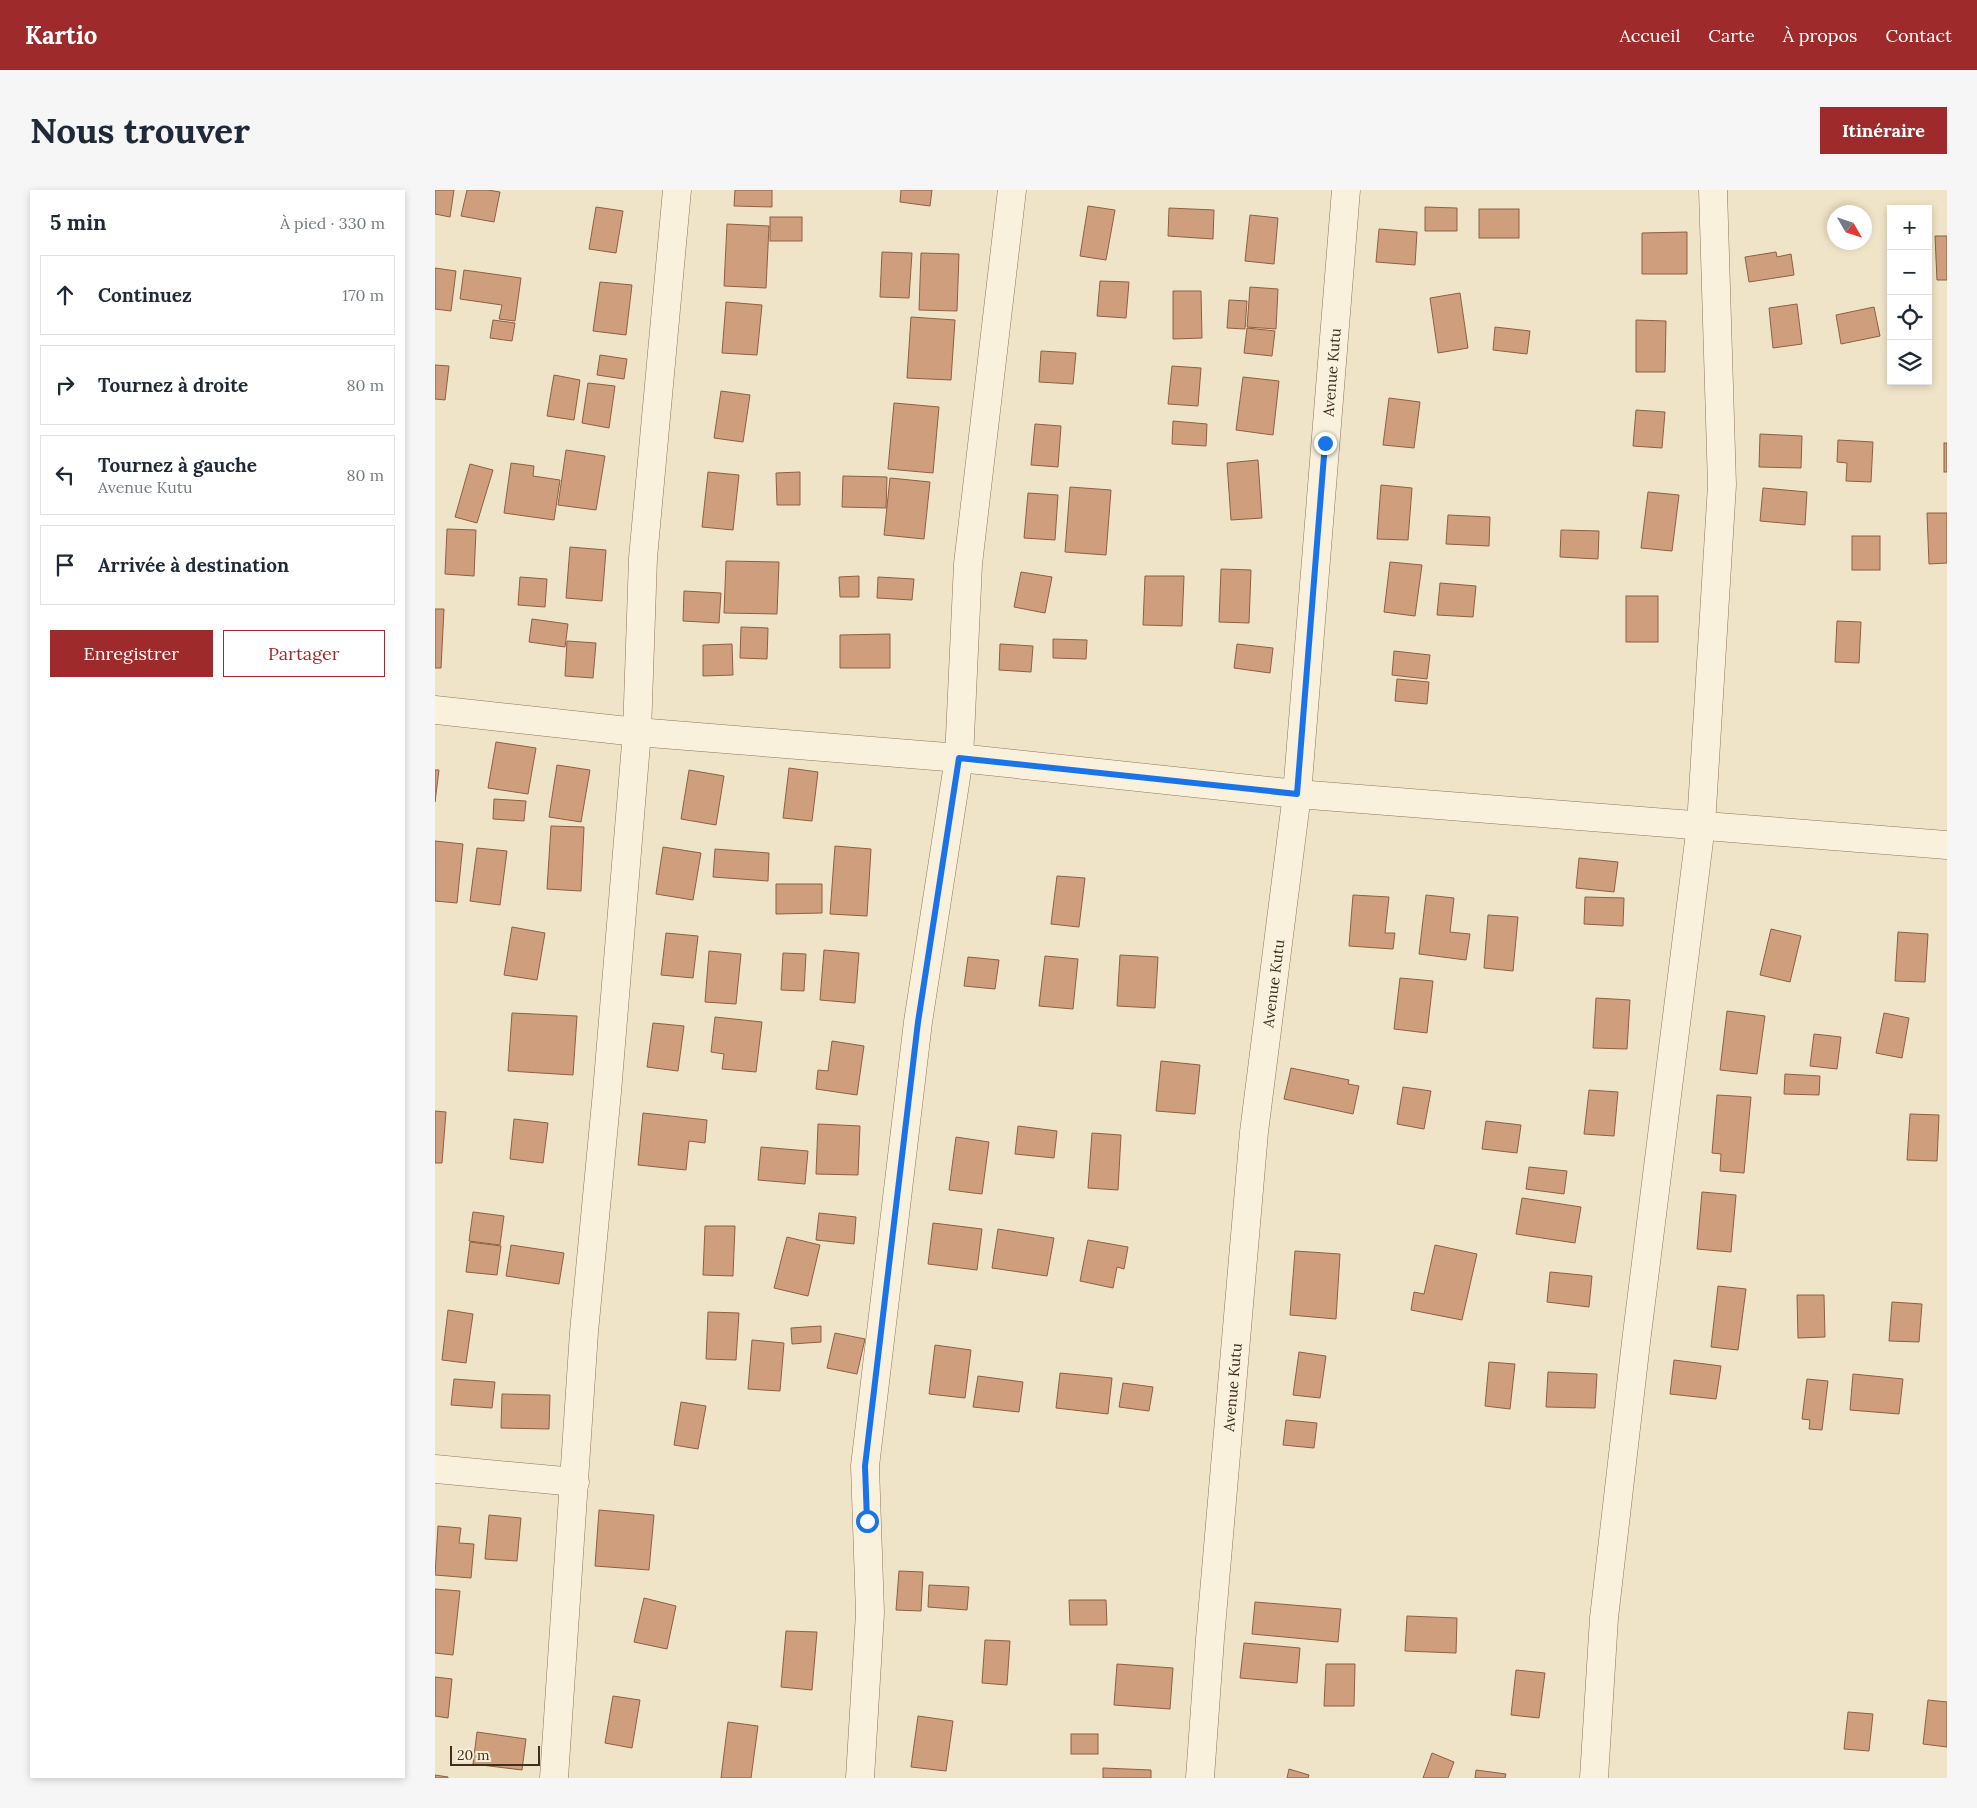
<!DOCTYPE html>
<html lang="fr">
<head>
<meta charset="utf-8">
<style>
  body { margin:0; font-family:Lora,serif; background:#f6f6f7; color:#1f2937 }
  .controls { position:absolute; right:15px; top:15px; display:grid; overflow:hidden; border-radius:0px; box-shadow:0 2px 8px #0003 }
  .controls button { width:45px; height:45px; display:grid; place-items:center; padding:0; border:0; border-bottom:1px solid #e0e1e3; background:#fff; color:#1f2937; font:25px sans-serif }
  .compass { position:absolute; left:1392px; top:15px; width:45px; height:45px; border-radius:50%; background:#fff; box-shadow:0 2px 8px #0003; rotate:129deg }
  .scale { position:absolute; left:15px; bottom:12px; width:90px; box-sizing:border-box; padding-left:5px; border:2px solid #3d2e20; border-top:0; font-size:14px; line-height:18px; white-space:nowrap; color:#3d2e20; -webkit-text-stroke:4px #f7eed8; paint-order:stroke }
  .stop { position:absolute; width:15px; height:15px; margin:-11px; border:4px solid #1a73e8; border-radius:50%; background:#fff }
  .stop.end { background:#1a73e8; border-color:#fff; box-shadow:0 1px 5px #0008 }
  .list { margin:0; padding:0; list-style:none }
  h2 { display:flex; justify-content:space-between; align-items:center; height:65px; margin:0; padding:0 20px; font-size:21px }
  h2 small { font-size:16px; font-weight:400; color:#747a83 }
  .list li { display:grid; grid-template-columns:32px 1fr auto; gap:15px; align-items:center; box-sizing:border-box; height:80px; margin:0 10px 10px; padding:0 10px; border:1px solid #e0e1e3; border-radius:0px }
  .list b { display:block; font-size:19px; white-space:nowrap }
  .list p { margin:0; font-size:16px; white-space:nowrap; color:#747a83 }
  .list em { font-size:16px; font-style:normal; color:#747a83 }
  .actions { display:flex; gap:10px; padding:15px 20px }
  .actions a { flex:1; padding:11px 0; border:1px solid #9e2a2b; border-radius:0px; text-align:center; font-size:18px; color:#9e2a2b }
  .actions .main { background:#9e2a2b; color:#fff }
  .icon { flex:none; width:28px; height:28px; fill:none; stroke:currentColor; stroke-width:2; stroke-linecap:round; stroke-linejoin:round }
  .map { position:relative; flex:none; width:1512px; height:1588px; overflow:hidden; border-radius:0px }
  header { display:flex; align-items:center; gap:30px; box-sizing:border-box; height:70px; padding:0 25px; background:#9e2a2b; color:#fff }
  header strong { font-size:24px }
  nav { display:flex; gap:28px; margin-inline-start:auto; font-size:18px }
  .intro { display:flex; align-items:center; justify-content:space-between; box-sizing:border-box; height:120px; padding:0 30px }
  h1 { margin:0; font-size:35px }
  .button { padding:12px 22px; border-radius:0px; background:#9e2a2b; color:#fff; font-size:18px; font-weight:700 }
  main { display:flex; gap:30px; padding:0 30px }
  aside { flex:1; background:#fff; border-radius:0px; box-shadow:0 2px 8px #0003 }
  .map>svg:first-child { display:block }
  .building { fill:#cf9f7d; stroke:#8d5f41 }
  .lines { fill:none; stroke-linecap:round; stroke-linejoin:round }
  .minor-casing { stroke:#8d765c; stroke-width:29 }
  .minor { stroke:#faf1dc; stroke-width:28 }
  .route { stroke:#1a73e8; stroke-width:6 }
  .labels { text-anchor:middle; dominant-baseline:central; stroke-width:4; stroke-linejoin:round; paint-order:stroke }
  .street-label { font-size:15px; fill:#3d2e20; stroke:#f7eed8 }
</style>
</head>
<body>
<header>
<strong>Kartio</strong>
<nav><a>Accueil</a><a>Carte</a><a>À propos</a><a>Contact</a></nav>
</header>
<div class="intro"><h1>Nous trouver</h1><a class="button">Itinéraire</a></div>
<main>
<aside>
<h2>5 min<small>À pied · 330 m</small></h2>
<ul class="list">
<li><svg class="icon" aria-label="ahead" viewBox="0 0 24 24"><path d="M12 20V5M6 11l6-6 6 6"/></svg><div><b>Continuez</b></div><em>170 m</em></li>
<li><svg class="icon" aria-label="right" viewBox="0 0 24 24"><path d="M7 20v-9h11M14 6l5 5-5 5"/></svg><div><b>Tournez à droite</b></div><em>80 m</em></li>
<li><svg class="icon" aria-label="left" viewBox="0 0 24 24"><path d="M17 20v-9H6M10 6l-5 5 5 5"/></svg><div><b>Tournez à gauche</b><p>Avenue Kutu</p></div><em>80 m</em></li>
<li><svg class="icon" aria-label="arrive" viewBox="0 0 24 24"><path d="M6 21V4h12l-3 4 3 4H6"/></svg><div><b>Arrivée à destination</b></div></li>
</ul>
<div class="actions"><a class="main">Enregistrer</a><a>Partager</a></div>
</aside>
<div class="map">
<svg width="1512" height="1588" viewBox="0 0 1512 1588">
  <rect width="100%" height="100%" fill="#f0e4c8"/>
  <g class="building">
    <polygon points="0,0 19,0 15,27 0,24"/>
    <polygon points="32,0 53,0 65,2 59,32 26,26"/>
    <polygon points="300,0 337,0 337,17 299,16"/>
    <polygon points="466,0 497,0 495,16 465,12"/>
    <polygon points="653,16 680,20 671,70 645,66"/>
    <polygon points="161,17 188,21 181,63 154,59"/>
    <polygon points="990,17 1022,18 1022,41 990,41"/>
    <polygon points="734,18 779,20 778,49 733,46"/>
    <rect x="1044" y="19" width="40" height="29"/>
    <polygon points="815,25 843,28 839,74 810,71"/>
    <rect x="335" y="27" width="32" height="24"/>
    <polygon points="292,34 334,36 331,98 289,96"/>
    <polygon points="944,39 982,42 980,75 941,72"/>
    <polygon points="1252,42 1252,84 1207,84 1207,43"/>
    <polygon points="1500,46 1512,46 1512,90 1502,90"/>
    <polygon points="447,62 477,63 474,108 445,107"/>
    <polygon points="1341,62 1342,67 1356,64 1359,85 1314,92 1310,67"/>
    <polygon points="486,63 524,64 522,121 484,120"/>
    <polygon points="0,78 21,81 16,121 0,119"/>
    <polygon points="29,80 86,88 80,131 64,129 67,115 25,109"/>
    <polygon points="665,91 694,92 691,128 662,126"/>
    <polygon points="165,92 197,95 191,145 158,141"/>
    <polygon points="815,97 843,99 841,139 812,137"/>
    <polygon points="738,101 766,101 767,148 738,149"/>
    <polygon points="1025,103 1033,158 1003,163 995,108"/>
    <polygon points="794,110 812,111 810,139 792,138"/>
    <polygon points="291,112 327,115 322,165 287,163"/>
    <polygon points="1362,114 1367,154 1338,158 1334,118"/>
    <polygon points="1439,117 1445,146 1406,154 1401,125"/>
    <polygon points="476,127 520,130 516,190 472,188"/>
    <polygon points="58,130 80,133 77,151 55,148"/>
    <polygon points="1201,130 1231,131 1230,182 1201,182"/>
    <polygon points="1060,137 1095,141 1092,164 1058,160"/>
    <polygon points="812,138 840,141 837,166 809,163"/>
    <polygon points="606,161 641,163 638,194 604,192"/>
    <polygon points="165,165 192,169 189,189 162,185"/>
    <polygon points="0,175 14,176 10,210 0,209"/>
    <polygon points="737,176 766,178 763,216 733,214"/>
    <polygon points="119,185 145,190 139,230 112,226"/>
    <polygon points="808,187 844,191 838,245 801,240"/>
    <polygon points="153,193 180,196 174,238 147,233"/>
    <polygon points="286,201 315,205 308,252 279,248"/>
    <polygon points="954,208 985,212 979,258 948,255"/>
    <polygon points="459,213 504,217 498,283 453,279"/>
    <polygon points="1201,220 1230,222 1227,258 1198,256"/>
    <polygon points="738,231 772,234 771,256 737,254"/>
    <polygon points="600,234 626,236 623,277 596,275"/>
    <polygon points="1325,244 1367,246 1366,278 1324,277"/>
    <polygon points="1403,250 1438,252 1436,292 1411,291 1412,273 1402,272"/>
    <rect x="1509" y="253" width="3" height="29"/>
    <polygon points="131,260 170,266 161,320 123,315"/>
    <polygon points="823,270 827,328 796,330 792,273"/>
    <polygon points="76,273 99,276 98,286 125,290 119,330 69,323"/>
    <polygon points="35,274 58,280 42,333 20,327"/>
    <polygon points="273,282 304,285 298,340 267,337"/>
    <polygon points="365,282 365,315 342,315 341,283"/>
    <polygon points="408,286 452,287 451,318 407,317"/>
    <polygon points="455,288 495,292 489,349 449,345"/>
    <polygon points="946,295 977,298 973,350 942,349"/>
    <polygon points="635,297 676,300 671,365 630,362"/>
    <polygon points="1328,298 1372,302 1370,335 1325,331"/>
    <polygon points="1213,302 1244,305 1237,361 1206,358"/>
    <polygon points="593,303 623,305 620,350 589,348"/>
    <polygon points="1492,323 1512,323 1512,373 1494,374"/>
    <polygon points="1013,325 1055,327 1054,356 1011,354"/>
    <polygon points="12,339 41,340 39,386 10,384"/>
    <polygon points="1126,340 1164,341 1163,369 1125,367"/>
    <rect x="1417" y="346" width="28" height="34"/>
    <polygon points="135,357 171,360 167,411 131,408"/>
    <polygon points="291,371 344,372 342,424 289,423"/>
    <polygon points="955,372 987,375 980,426 949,422"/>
    <polygon points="786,379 816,380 814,433 784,432"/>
    <polygon points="586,382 617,387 610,423 579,417"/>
    <polygon points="424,386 424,407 405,407 404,387"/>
    <polygon points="710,386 749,386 747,436 708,435"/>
    <polygon points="85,387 112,389 110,417 83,415"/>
    <polygon points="443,387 479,389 477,410 442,408"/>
    <polygon points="1005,393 1041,396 1038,427 1002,425"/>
    <polygon points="249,401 286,403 284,433 248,431"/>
    <rect x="1191" y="406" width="32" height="46"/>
    <polygon points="0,419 9,419 6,478 0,478"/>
    <polygon points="97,429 133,434 130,457 94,452"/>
    <polygon points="1402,431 1426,432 1424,473 1400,472"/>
    <polygon points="306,437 333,438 332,469 305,468"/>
    <polygon points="455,444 455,478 405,478 405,445"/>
    <polygon points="618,449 652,450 651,469 618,468"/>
    <polygon points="132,451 161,453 158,488 130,486"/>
    <polygon points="297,454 298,485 268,486 268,455"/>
    <polygon points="565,454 598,456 596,482 564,480"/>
    <polygon points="802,454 838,458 835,483 799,478"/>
    <polygon points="959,461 995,465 992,489 957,485"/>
    <polygon points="962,489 994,492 992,514 960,511"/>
    <polygon points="61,552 101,558 93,604 53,598"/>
    <polygon points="122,575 155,580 146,632 114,627"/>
    <polygon points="354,578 383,582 377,631 348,628"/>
    <polygon points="0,580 4,580 0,612"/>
    <polygon points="254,580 289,586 281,635 246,629"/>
    <polygon points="59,609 91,611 89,631 58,629"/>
    <polygon points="116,636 149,637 146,701 112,699"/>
    <polygon points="0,651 28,654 22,713 0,711"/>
    <polygon points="400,656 436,659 432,726 395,724"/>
    <polygon points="228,657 266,663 258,710 221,704"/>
    <polygon points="42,658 72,661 65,715 35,711"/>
    <polygon points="280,659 334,663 333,691 278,687"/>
    <polygon points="1144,668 1183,672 1179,702 1141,698"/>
    <polygon points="622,686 650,688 644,737 616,734"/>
    <polygon points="341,694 387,694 387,723 341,724"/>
    <polygon points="918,705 954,707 950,743 960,743 958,759 914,756"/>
    <polygon points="991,705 1019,708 1015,742 1035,744 1031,770 984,764"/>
    <polygon points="1150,707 1189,708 1188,736 1149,734"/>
    <polygon points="1053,725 1083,727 1078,781 1049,778"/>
    <polygon points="77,737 110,743 102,790 69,785"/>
    <polygon points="1336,739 1366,746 1355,792 1325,785"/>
    <polygon points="1463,742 1493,744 1490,792 1460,791"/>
    <polygon points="231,743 263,746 258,788 226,785"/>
    <polygon points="389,760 424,763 420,813 385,810"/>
    <polygon points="274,761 306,764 301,814 270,812"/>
    <polygon points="348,763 371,764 369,801 346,800"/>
    <polygon points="685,765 723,767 720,818 682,816"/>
    <polygon points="610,766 643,769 638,819 604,816"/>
    <polygon points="533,767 564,770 560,799 529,796"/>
    <polygon points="965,788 998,791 992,843 959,839"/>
    <polygon points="1161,808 1195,810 1192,859 1158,858"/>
    <polygon points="1292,821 1330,826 1322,884 1285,880"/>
    <polygon points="77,823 142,826 138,885 73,881"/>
    <polygon points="1449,823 1474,828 1467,868 1441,863"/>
    <polygon points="280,827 327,832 321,882 287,879 289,864 276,862"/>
    <polygon points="218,833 249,836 243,881 212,877"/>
    <polygon points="1379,844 1406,847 1402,879 1375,876"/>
    <polygon points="397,851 429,856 422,905 381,899 383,880 393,881"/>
    <polygon points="726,871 765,875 760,924 721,921"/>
    <polygon points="856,878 914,890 913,894 924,896 918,924 849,909"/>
    <polygon points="1350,884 1385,886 1384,905 1349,904"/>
    <polygon points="968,897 996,901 989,939 962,934"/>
    <polygon points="1154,900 1183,902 1179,946 1149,944"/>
    <polygon points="1282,905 1316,907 1309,983 1285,981 1286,964 1277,963"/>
    <polygon points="0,921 11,922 7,973 0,973"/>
    <polygon points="208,923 272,930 270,953 254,951 251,980 203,975"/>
    <polygon points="1475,924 1504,925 1502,971 1472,970"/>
    <polygon points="79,929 113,933 108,973 75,969"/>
    <polygon points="1051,931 1086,935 1082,963 1047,959"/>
    <polygon points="383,934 425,936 423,985 381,984"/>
    <polygon points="583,936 622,941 619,968 580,964"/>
    <polygon points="657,943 686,945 683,1000 653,998"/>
    <polygon points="521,947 554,952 547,1004 514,1000"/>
    <polygon points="326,957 373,961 370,994 323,990"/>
    <polygon points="1094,977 1132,981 1129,1004 1091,999"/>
    <polygon points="1267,1002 1301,1005 1296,1062 1262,1059"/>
    <polygon points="1087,1008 1146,1017 1140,1053 1081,1044"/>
    <polygon points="38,1022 69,1026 65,1055 34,1051"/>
    <polygon points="384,1023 421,1027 419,1054 381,1050"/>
    <polygon points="498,1033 547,1039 542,1080 493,1074"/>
    <polygon points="270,1036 300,1036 298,1086 268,1085"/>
    <polygon points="563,1039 619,1048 612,1086 557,1078"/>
    <polygon points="352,1047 385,1055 373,1106 339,1098"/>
    <polygon points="653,1050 693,1057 689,1079 682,1077 678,1098 645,1091"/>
    <polygon points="35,1052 66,1056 62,1085 31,1082"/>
    <polygon points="76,1055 129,1063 124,1094 71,1086"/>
    <polygon points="1000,1055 1042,1064 1027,1130 976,1120 979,1102 989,1104"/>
    <polygon points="860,1061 905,1064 901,1129 855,1125"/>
    <polygon points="1115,1082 1157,1086 1154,1117 1112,1112"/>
    <polygon points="1283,1096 1311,1099 1303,1160 1276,1157"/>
    <polygon points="1362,1105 1389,1105 1390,1147 1363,1148"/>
    <polygon points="1457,1112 1487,1114 1484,1152 1454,1151"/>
    <polygon points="13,1120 38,1124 31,1173 7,1170"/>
    <polygon points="273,1122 304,1123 301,1170 271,1169"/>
    <polygon points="386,1136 386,1152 357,1154 356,1138"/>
    <polygon points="400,1143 430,1149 422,1184 392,1178"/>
    <polygon points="317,1150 349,1153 345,1201 313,1199"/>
    <polygon points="500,1155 536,1160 530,1208 494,1204"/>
    <polygon points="864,1162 891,1166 885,1208 858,1205"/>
    <polygon points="1239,1170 1286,1176 1281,1209 1235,1204"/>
    <polygon points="1054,1172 1080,1174 1075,1219 1050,1216"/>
    <polygon points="1113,1182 1162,1184 1160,1218 1111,1217"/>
    <polygon points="625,1183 677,1188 673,1224 621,1218"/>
    <polygon points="1418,1184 1468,1189 1464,1224 1415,1220"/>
    <polygon points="543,1186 588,1192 584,1222 538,1217"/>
    <polygon points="19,1189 60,1192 57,1218 16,1215"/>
    <polygon points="1372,1189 1393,1191 1387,1240 1374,1239 1375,1230 1367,1229"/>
    <polygon points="688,1193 718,1197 714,1221 684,1217"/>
    <polygon points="67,1204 115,1205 114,1239 66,1238"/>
    <polygon points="246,1212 271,1216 263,1259 239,1255"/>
    <polygon points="851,1230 882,1233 879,1258 848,1255"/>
    <polygon points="164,1320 219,1325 214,1380 160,1376"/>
    <polygon points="54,1325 86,1328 82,1371 50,1369"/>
    <polygon points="3,1336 26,1338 24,1353 39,1354 36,1388 0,1385"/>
    <polygon points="464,1381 488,1382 486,1421 461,1420"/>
    <polygon points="494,1395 534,1397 532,1420 493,1417"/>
    <polygon points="0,1399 25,1401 18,1465 0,1463"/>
    <polygon points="209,1408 241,1416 232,1459 199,1452"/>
    <polygon points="634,1410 671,1410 672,1435 635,1435"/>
    <polygon points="820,1412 906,1419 903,1452 817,1444"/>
    <polygon points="972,1426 1022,1428 1021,1463 970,1461"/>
    <polygon points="351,1441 382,1442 377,1500 346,1497"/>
    <polygon points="550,1450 575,1451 572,1495 547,1493"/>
    <polygon points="809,1453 865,1458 862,1493 805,1488"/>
    <polygon points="682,1474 738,1478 735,1519 679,1515"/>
    <polygon points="891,1474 920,1474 919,1516 889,1516"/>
    <polygon points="1081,1480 1110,1483 1104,1528 1076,1525"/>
    <polygon points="0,1487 17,1489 13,1528 0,1526"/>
    <polygon points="178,1506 205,1510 197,1558 170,1553"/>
    <polygon points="1493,1510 1512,1512 1512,1557 1488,1554"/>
    <polygon points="1413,1522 1438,1524 1434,1561 1409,1559"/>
    <polygon points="483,1526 518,1531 511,1581 476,1577"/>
    <polygon points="293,1532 323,1536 316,1588 286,1588"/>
    <polygon points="42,1542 91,1549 87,1580 38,1574"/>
    <rect x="636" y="1544" width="27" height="20"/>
    <polygon points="997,1563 1019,1572 1013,1588 988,1588"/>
    <polygon points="668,1578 716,1580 716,1588 668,1588"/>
    <polygon points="854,1579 874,1585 873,1588 852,1588"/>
    <polygon points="1041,1580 1071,1584 1070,1588 1040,1588"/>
    <polygon points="0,1585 13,1587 13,1588 0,1588"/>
  </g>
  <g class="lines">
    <g class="minor-casing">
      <g id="minor">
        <polyline points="0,520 202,542 524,568 862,604 1512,655"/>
        <polyline points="0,1279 140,1292"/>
        <polyline points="119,1588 149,1142 172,902 202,542 208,368 242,0"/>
        <polyline points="425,1588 435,1423 430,1276 483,832 524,568 533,374 577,0"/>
        <path id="s1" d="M765 1588 775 1449 819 942 862 604 911 0"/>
        <polyline points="1159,1588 1169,1428 1201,1152 1266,635 1287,295 1278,0"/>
      </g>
    </g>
    <use href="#minor" class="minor"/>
  </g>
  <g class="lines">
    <polyline class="route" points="432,1331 430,1276 483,832 524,568 862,604 890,253"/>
  </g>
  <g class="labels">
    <g class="street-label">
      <text stroke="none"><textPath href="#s1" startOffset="1412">Avenue Kutu</textPath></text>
      <text stroke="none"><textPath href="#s1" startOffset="798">Avenue Kutu</textPath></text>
      <text stroke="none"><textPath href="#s1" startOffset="392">Avenue Kutu</textPath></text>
    </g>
  </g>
</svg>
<div class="controls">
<button>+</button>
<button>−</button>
<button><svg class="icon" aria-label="locate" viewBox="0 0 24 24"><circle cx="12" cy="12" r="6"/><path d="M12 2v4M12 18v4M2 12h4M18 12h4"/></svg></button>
<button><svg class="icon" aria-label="layers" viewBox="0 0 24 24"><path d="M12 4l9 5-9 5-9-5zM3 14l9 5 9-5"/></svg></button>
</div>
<svg class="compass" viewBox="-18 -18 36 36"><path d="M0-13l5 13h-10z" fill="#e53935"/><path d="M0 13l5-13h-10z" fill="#747a83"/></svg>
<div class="scale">20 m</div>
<div class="stop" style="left:432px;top:1331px"></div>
<div class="stop end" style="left:890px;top:253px"></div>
</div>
</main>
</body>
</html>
